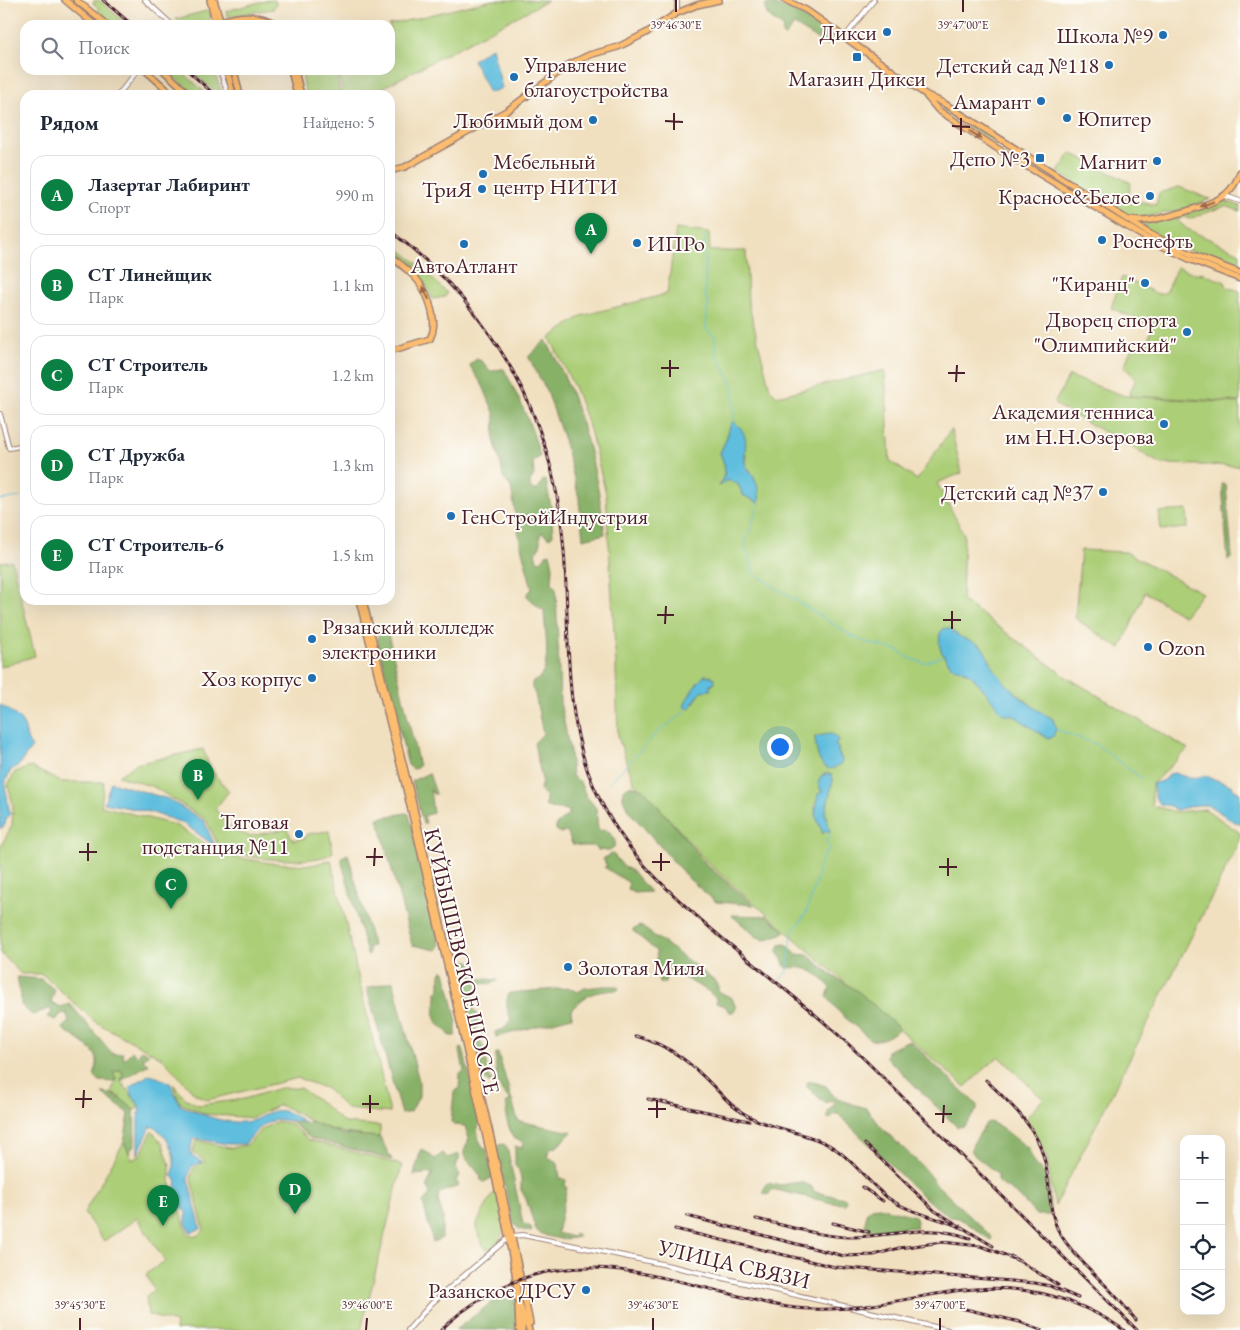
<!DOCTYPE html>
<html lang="ru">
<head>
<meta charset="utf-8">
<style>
  body { margin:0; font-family:"EB Garamond",serif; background:#f2f2f3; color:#1f2937 }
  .controls { position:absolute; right:15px; bottom:15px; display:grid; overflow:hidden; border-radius:10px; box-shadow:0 5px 20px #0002 }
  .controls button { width:45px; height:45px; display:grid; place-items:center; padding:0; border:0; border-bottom:1px solid #e0e1e3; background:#fff; color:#1f2937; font:25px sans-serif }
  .you { position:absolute; left:779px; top:746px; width:18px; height:18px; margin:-12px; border:4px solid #fff; border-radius:50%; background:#1a73e8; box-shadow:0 0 0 8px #1a73e833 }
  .badge { display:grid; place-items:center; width:32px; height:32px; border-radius:50%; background:#0b8043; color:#fff; font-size:16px; font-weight:700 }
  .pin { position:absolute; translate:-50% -41px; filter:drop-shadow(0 1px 2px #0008) }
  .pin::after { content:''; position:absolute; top:26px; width:18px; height:15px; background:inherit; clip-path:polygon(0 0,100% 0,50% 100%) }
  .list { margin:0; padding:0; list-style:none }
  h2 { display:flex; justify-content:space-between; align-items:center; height:65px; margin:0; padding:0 20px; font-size:21px }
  h2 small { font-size:16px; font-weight:400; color:#747a83 }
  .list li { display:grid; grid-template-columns:32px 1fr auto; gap:15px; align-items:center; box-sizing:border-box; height:80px; margin:0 10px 10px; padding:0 10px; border:1px solid #e0e1e3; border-radius:15px }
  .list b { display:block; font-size:19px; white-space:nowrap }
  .list p { margin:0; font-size:16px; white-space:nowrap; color:#747a83 }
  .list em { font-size:16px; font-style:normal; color:#747a83 }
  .icon { flex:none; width:28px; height:28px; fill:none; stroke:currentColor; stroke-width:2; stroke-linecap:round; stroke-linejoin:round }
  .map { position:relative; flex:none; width:1240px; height:1330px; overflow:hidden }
  .search { position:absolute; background:#fff; box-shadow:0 5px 20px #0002; left:20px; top:20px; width:375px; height:55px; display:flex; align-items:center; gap:12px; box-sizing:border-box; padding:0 18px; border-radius:15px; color:#747a83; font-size:19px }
  .panel { position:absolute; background:#fff; box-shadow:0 5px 20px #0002; left:20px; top:90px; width:375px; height:515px; border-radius:15px }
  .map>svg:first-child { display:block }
  .green { fill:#abce77; stroke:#7a7651; fill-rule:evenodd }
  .forest { fill:#88b168; stroke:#69684a }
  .water { fill:#5fbede; stroke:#546e84 }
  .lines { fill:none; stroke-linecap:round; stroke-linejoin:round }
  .stream { stroke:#5fbede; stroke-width:1 }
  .minor-casing { stroke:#9e8076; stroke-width:6 }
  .major-casing { stroke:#9e8076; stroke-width:8 }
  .minor { stroke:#fff; stroke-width:4 }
  .major { stroke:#fcbd6f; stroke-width:5 }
  .rail-casing { stroke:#4a1f2b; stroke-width:3 }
  .rail { stroke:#fdfcf7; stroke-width:1; stroke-dasharray:4; stroke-linecap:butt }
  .oneway { fill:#9a664a }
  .ticks { fill:none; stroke:#4a1f2b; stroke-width:2 }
  .poi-dot { fill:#1f6fb2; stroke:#fdfcf7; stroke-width:2 }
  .labels { text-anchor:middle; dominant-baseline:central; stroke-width:4; stroke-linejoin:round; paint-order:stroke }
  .poi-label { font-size:22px; fill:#4a1f2b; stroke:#fdfcf7; text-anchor:end }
  .street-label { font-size:22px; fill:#4a1f2b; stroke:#fdfcf7 }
  .ticks-label { font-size:12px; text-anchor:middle; fill:#4a1f2b; stroke:#fdfcf7; stroke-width:4; stroke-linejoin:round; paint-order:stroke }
</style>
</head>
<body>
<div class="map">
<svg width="1240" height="1330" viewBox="0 0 1240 1330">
  <rect width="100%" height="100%" fill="#fdfcf7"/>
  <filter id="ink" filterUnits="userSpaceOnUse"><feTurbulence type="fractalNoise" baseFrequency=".02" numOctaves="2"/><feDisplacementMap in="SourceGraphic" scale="10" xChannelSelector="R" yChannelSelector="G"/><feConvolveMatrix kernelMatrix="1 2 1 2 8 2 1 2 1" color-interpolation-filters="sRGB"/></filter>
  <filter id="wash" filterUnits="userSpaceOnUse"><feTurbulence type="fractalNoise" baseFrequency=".0096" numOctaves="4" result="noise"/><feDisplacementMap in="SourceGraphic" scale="20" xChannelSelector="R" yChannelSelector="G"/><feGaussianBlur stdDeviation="1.12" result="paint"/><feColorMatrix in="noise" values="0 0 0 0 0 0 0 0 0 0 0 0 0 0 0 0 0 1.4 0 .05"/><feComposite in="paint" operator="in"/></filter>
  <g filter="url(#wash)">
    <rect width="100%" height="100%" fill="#f1e0c0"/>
    <g class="green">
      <polygon points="95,0 99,0 128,25 115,25 98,12 99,9 93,3"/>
      <polygon points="268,0 275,0 276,4 273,9 231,16 227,16 226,11"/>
      <polygon points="492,0 548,0 369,95 344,95 338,70 390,70 390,25 388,25"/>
      <polygon points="210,10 211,16 208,23 199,25 182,25 176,19"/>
      <polygon points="166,70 180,70 208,95 193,95"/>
      <polygon points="190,70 213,70 223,95 218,92 217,94"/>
      <polygon points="301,70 336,70 341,95 306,95"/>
      <polygon points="943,107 997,140 998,143 995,144 943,111 942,109"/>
      <polygon points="1071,153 1131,183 1128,199 1156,205 1159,193 1179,187 1210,199 1186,209 1141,218 1127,217 1058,172"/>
      <path d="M1224 201 1240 206V211L1225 206 1189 219 1184 217 1177 220 1187 229 1240 253V269L1207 255H1201C1182 247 1156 240 1142 224L1187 214Z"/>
      <path d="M676 229 709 233 710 251H746L748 302 770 389 777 396 885 370 890 461 917 480 951 429 962 473 937 483 964 534 962 600 1065 676 1188 749 1152 784V806L1177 812 1205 809 1240 833V841L1055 1206 1046 1154 1026 1118 1043 1099 999 1056 965 1087 708 863 662 811 634 783 618 737 616 666 606 494 590 430 576 391 550 338 581 316 667 294ZM731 423 746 455V465L754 478 759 503 743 495 738 484 727 480 720 485C726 471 726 467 720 453L726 440ZM940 633H954L966 641 980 646 996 672 1006 684 1038 711 1053 719 1039 732 1016 717 1000 710 996 703 971 675 956 667H952C942 653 938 651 940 633ZM705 675 712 676 714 684 702 691 691 707 685 703C692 692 696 683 705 675ZM834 735 836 738 835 744 838 748V752L842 760C821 780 818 756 815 740ZM825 773 831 774 832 779 825 811 827 819 821 827C814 816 812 801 822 792L820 788 821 776Z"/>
      <path d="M390 242 416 262 447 293 445 297 432 299C425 277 407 266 390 253Z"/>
      <polygon points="1177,267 1197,274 1202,273 1225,282 1227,287 1240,291 1240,402 1129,396 1136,378 1124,367 1132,347 1143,347 1148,341 1152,326 1111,308 1122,277 1158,294 1165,293"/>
      <polygon points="1069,376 1125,396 1240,403 1240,466 1161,464 1054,404"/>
      <polygon points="1187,510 1188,528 1161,530 1159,512"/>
      <polygon points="1081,550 1126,552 1202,593 1184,616 1145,592 1121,648 1113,644 1075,618"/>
      <polygon points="12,561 35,656 0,667 0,562"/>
      <path d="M203 749 211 770 229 791 215 809 234 831 250 836 287 829 293 840 305 838 307 834 329 831 333 852C323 863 276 860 260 858 247 857 232 850 219 847L206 820 154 787 118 776 136 764Z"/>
      <polygon points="31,767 61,782 104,782 101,806 175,825 223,855 270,863 312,865 331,860 390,1113 347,1109 327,1089 298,1078 207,1100 195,1094 162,1058 94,1021 42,974 21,974 0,952 0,848 12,825 13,805 8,785 15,772"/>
      <polygon points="121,1070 123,1074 121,1081 140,1107 134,1110 118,1096 111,1093 116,1079 113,1072"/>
      <path d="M173 1084 185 1098 198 1105 244 1099 280 1088H300L324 1105 344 1123 380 1126V1137C355 1135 334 1133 310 1121 299 1115 291 1109 279 1105L252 1118 205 1114 180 1103Z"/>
      <polygon points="277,1122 289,1123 309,1140 402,1165 361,1330 175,1330 176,1323 148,1315 146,1296 154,1290 146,1274 165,1261 137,1218 104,1241 84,1213 124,1142 132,1159 141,1154 152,1131 163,1144 170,1165 170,1181 188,1234 198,1236 204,1230 191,1179 193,1169 205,1161 193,1153 196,1140 229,1148 247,1145 262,1129"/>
      <path d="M495 1190 496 1191C500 1208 510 1228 497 1244 494 1247 492 1249 487 1250 481 1245 476 1231 477 1223Z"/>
    </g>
    <g class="forest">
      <path d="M770 4C794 8 813 22 832 37L827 45 794 25 785 36 782 34 783 27C775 21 763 16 766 5Z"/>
      <path d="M546 340C581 403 596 464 605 534L583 539 579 498 564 440 548 394 529 358V356Z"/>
      <path d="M477 359 483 362 490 371C495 372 499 368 504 369 518 397 533 426 540 457L533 461 534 475 530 481V487L535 491 539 488 543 480 546 481 551 507 553 535 550 538 542 533 540 534V546L535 553 537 560 541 561 547 554 550 553 553 567 552 584 556 588 560 702 570 752 572 776 580 782 586 796 596 808 598 829 602 831 605 829 609 832 615 841 614 847 608 851 598 850 594 846H582L572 844 568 833 565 832 561 833 556 830V825L569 814V811L567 810 550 808 545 806 546 797 540 790 542 780 534 743 543 734 535 694 532 688V682C555 677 544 628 544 610L538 607 526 595 532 589 520 542 511 487 503 478 501 465 494 440 495 415 483 386 470 366 471 363Z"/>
      <polygon points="1222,484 1226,484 1232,557 1228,561"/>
      <polygon points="382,633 388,633 419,766 417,768 413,769 408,765 377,639 378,635"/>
      <polygon points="429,773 436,794 433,794 430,789 433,813 424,816 426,823 423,824 412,781"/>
      <polygon points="631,785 644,789 707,865 754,905 716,902 689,879 628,810 623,798 623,790"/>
      <polygon points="406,813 409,814 440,946 437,950 412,945 378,818"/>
      <polygon points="612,853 624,867 631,870 650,892 634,893 627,889 629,883 604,867 607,866 603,859"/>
      <polygon points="348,854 373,946 369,947 369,955 367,954 364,943 342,863 342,857"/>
      <polygon points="731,915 767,916 784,930 784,933 764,940 756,936"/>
      <polygon points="639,926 642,927 693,964 718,984 718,991 732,998 736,1008 733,1012 729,1012 725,1006 716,1003 716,998 708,991 668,969 666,972 665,983 659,982 656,951 632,930"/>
      <path d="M784 944 788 945 796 954 808 955 833 976 859 992 899 1028C894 1035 880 1042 871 1040L841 1014 827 997 830 987C815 971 808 966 787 968L784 965 783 961 777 952 780 945Z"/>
      <polygon points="468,960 473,963 472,976 476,978 498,980 490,984 479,983 477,984 472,1004 474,1010 477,1013 478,1027 476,1031 470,1031 466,1014 468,1011 468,1006 461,995 456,971 456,969"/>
      <path d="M442 971H445L457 1022C455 1027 457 1031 455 1036H450C446 1029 439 1026 436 1021 432 1014 437 1001 436 992L440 988V974Z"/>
      <path d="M17 977 41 979 55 990 51 1002 60 1007 70 1004 113 1054 123 1053 124 1060 132 1051 138 1056 141 1050 149 1054 142 1059 149 1064 121 1081 123 1074 121 1070 113 1072 116 1079 113 1082 100 1081 94 1076C95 1071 98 1065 97 1060 96 1049 73 1036 64 1030L63 1027 69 1022 66 1013 61 1014 56 1020 47 1017 53 1010 48 1009 32 1015 21 1005V996Z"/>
      <polygon points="393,981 419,1081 419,1096 411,1112 401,1114 367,988"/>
      <path d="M603 986H616L619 988 618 990C593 992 589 992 571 1010L572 1017 496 1037 495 1032 504 1029 511 1019C507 1009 505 1003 509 993L569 988 577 992 585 988Z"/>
      <path d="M474 1041H480C490 1055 482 1068 492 1080V1082L489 1083C481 1077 478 1071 481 1062L477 1051H474L473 1044Z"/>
      <polygon points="907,1041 911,1042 977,1105 977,1110 964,1126 957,1127 886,1057 887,1051"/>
      <path d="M461 1048H463L480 1123C475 1133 477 1137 483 1147L486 1148 493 1177 484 1182 480 1179 481 1176 464 1156V1151L469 1139 465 1126 454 1125 451 1122 454 1092 459 1089 460 1074 464 1071 460 1050Z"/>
      <path d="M496 1053H498L518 1121 572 1132 557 1147 550 1148 547 1156 558 1163 560 1178 566 1180 565 1187H567L557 1233 573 1237 574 1233 578 1235V1237C567 1241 544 1238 536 1230L526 1199 521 1190V1179L519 1170 515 1166V1146L522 1148 523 1142 513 1138C511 1131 507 1124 506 1117 506 1112 508 1109 506 1104L510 1101C508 1095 503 1095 501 1089 496 1080 495 1062 496 1053Z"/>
      <path d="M810 1081 826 1086 834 1096 843 1101 866 1108 884 1130 920 1164 937 1185 992 1237 991 1240C978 1233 964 1216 949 1217L919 1193 838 1114H835L830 1119 828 1118 827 1114 835 1103 833 1100 825 1103 807 1087V1082Z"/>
      <path d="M102 1093C116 1093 123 1101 134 1110L135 1143 129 1153 124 1142 129 1114Z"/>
      <polygon points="290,1121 306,1123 310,1121 342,1134 380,1137 392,1160 310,1138"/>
      <path d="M990 1122 1001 1127 1029 1149C1031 1161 1035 1167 1046 1174L1049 1183 1050 1211 1049 1215H1036L1019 1196 998 1182V1174L975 1156 971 1150C973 1140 981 1134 986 1123Z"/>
      <polygon points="504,1144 507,1147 523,1224 531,1227 532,1230 531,1232 519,1229 513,1223 496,1147 497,1145"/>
      <path d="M421 1149C427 1151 430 1156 435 1159L443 1153 447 1158 459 1154V1160L455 1167 460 1175 456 1180 459 1186 439 1193C436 1206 444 1211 443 1221 443 1228 441 1232 442 1238L433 1242 423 1202 430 1194 427 1185 433 1173 414 1175Z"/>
      <path d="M801 1182 811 1186 815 1192 844 1198 846 1200 845 1204 832 1203 772 1189 768 1195 763 1193 765 1185 768 1183C780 1187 789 1183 801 1182Z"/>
      <polygon points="879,1207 915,1216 917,1221 916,1227 872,1231 865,1228 866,1213 872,1208"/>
      <polygon points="516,1294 516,1330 455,1330 498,1298"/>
    </g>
    <g class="water">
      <polygon points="492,47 502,88 489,93 473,60"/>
      <path d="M734 422C754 437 741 450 746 466 747 469 751 473 753 476 758 485 760 493 759 503L743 495 738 484 727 480 719 486C727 472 726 467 720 453L726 440 731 423Z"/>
      <path d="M944 628 951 629C958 639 974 641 981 646 986 652 992 666 997 673 1012 692 1032 708 1053 719L1056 729 1053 737 1047 738 1016 717 1012 715H1005C990 702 975 668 952 667 942 653 938 651 940 633Z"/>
      <path d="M705 675 714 677 715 683 709 686 711 688 710 690 702 691 692 704 691 708H686L684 706C689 694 696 684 705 675Z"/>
      <path d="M0 705C9 709 23 720 25 729 27 737 26 740 32 747L19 765 11 770 6 780 5 787 10 814 6 818 5 825 0 829Z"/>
      <path d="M828 734 834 735 838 740 835 745 838 748V752L842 760 841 764C838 765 836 767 834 768 818 773 816 747 815 737Z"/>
      <polygon points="828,773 831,774 833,779 825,815 830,830 830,832 826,830 823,834 815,814 818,794 822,792 818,783 821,776"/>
      <polygon points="1174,773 1186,777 1200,778 1203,775 1233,786 1232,788 1240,793 1240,825 1208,805 1197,805 1176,810 1170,806 1160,804 1156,799 1152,784 1165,780 1169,774"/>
      <polygon points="111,782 168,799 204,821 215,846 183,823 150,812 104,803"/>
      <path d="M150 1074 170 1083 180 1105C200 1114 227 1126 250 1121 256 1120 262 1116 268 1113 283 1106 293 1115 306 1123 271 1118 269 1116 245 1144H227L193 1138 190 1154 202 1162 191 1167 188 1179 201 1229 190 1232 186 1223V1212L181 1206 176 1186 177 1181 172 1175C179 1159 168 1132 151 1126L138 1154V1121L140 1107 131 1093 130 1087Z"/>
    </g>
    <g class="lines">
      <g class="stream">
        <polyline points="705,236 705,295 708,302 706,329 715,336 716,354 734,387 734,422"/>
        <polyline points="0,500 20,497"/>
        <polyline points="759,503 745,544 753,573 850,635 868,643 897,650 909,658 924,663 942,656"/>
        <polyline points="1055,729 1096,744 1141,778"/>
        <polyline points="609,783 659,731 681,715 687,707"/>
        <path d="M780 980 788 970 792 933 806 913 817 879C817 869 822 861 825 852L828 851 829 847 826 843 830 832"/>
      </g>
    </g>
  </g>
  <g filter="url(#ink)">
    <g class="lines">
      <g class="minor-casing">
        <g id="minor">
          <polyline points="145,0 172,25"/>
          <polyline points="677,13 677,0"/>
          <polyline points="844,38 874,0"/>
          <polyline points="220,70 228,95"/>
          <polyline points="118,95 138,70"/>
          <polyline points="1225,196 1240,201"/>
          <polyline points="0,414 9,448 25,445"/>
          <polyline points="512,1236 523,1235 547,1240 662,1264 948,1330"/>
          <polyline points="408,1330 432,1303 508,1238"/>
        </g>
      </g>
      <g class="major-casing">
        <g id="major">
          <polyline points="65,0 95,25"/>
          <polyline points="76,0 107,25"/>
          <polyline points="210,0 216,25"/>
          <polyline points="214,0 221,23"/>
          <polyline points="785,0 806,10 925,94 945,104 1150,234 1191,254 1240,273"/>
          <path d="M220 21C240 15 259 13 277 25"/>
          <polyline points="223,25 248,22 264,25"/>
          <polyline points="145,70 173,95"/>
          <polyline points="163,70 190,95"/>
          <polyline points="227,70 233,95"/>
          <polyline points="234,70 240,95"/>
          <polyline points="291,70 297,95"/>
          <polyline points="295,70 301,95"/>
          <polyline points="927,97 938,110 995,147 1146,238 1189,259 1240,279"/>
          <polyline points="390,171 405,167 508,110 570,64 589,55 618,47 646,33 677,13 697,5 719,0"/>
          <path d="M1129 220C1132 220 1137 221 1140 221 1157 221 1214 205 1226 194 1233 188 1237 181 1240 172"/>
          <path d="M390 256C412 273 426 283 432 312 434 322 435 329 430 339L390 351"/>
          <polyline points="359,600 403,776 454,995 506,1225 515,1272 518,1300 529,1330"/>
          <polyline points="363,600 413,804 491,1138 530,1323"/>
          <polyline points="518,1306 519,1330"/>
          <polyline points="522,1330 523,1317"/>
        </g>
      </g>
      <use href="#minor" class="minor"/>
      <use href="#major" class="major"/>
      <g class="rail-casing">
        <g id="rail">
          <polyline points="103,0 132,25"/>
          <polyline points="187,70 215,95"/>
          <path d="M390 231C455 278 512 353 539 429 553 467 561 510 564 551 570 625 563 701 588 772 615 845 664 889 722 938 763 972 806 1005 845 1041 884 1077 921 1116 959 1153 1019 1212 1078 1271 1137 1330"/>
          <path d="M636 1036C671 1046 690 1062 715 1088 723 1096 730 1105 740 1111 766 1129 801 1130 829 1145 852 1158 867 1182 888 1198 911 1214 938 1217 962 1228"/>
          <path d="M986 1080C1009 1103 1036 1125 1044 1158 1051 1182 1047 1209 1059 1232 1070 1251 1086 1265 1101 1281 1114 1293 1125 1307 1136 1320"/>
          <polyline points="648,1099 749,1121"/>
          <polyline points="865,1144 935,1211 993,1246"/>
          <polyline points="862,1187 883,1201"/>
          <polyline points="687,1216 844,1256 874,1255 899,1248 942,1242 980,1246 995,1251 1017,1260"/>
          <path d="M756 1219C785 1225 824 1238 853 1237 895 1236 928 1223 970 1238"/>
          <polyline points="833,1223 869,1232"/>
          <polyline points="675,1229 835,1267 1035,1283 1050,1286 1078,1298"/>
          <polyline points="1011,1256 1058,1285"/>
          <polyline points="961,1308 1020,1322 1041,1330"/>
          <path d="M441 1330C454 1316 469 1306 486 1296 566 1246 647 1274 731 1294 758 1301 785 1309 813 1309 863 1311 913 1296 963 1290 1021 1283 1076 1297 1124 1330"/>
        </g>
      </g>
      <use href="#rail" class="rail"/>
    </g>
    <defs><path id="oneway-solid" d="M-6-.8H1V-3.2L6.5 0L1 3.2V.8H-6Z" transform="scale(1.25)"/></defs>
    <g class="oneway">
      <use href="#oneway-solid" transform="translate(976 135) rotate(33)"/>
      <use href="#oneway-solid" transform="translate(1207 204) rotate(159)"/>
      <use href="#oneway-solid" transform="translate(426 293) rotate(-114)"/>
    </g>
  </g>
  <path class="ticks" d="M676 12V0M963 12V0M665 121 683 122M952 126 970 127M674 130V113M961 135V118M661 368H679M948 373H965M670 377V360M956 382 957 365M657 615H674M943 620H961M665 624 666 606M952 629V611M79 852H97M366 857H383M88 861V843M652 862H670M374 866 375 848M939 867H957M661 871V853M948 876V858M75 1099H92M362 1104H379M83 1108 84 1090M648 1109H666M370 1113V1095M935 1114H952M657 1118V1100M943 1123 944 1105M80 1330V1318M366 1330 367 1318M653 1330V1318M940 1330V1318"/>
  <g class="poi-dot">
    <circle cx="887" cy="32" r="5"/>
    <circle cx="1163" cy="35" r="5"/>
    <rect x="852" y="52" width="10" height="10" rx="2.5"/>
    <circle cx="1109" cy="65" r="5"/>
    <circle cx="514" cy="77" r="5"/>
    <circle cx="1041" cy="101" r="5"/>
    <circle cx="1067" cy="118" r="5"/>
    <circle cx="593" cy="120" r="5"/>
    <rect x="1035" y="153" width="10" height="10" rx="2.5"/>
    <circle cx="1157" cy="161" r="5"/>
    <circle cx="483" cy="174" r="5"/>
    <circle cx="482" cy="189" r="5"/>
    <circle cx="1150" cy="196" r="5"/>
    <circle cx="1102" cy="240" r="5"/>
    <circle cx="637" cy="243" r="5"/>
    <circle cx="464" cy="244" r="5"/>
    <circle cx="1145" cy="283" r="5"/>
    <circle cx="1187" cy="332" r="5"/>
    <circle cx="1164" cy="424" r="5"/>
    <circle cx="1103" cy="492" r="5"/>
    <circle cx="451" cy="516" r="5"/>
    <circle cx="312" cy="639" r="5"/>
    <circle cx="1148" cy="647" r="5"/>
    <circle cx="312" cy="678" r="5"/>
    <circle cx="299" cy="834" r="5"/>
    <circle cx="568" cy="967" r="5"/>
    <circle cx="586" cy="1290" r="5"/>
  </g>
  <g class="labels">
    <g class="poi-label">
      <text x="877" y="32">Дикси</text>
      <text x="1153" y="35">Школа №9</text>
      <text x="524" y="64" text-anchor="start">Управление<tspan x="524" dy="25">благоустройства</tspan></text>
      <text x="1099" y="65">Детский сад №118</text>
      <text x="857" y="78" text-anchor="middle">Магазин Дикси</text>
      <text x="1031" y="101">Амарант</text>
      <text x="1077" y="118" text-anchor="start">Юпитер</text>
      <text x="583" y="120">Любимый дом</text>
      <text x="1030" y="158">Депо №3</text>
      <text x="493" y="161" text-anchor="start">Мебельный<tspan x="493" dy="25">центр НИТИ</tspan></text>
      <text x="1147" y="161">Магнит</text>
      <text x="472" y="189">ТриЯ</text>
      <text x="1140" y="196">Красное&amp;Белое</text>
      <text x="1112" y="240" text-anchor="start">Роснефть</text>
      <text x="647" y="243" text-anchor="start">ИПРо</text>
      <text x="464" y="265" text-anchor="middle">АвтоАтлант</text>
      <text x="1135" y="283">"Киранц"</text>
      <text x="1177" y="319">Дворец спорта<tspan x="1177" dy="25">"Олимпийский"</tspan></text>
      <text x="1154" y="411">Академия тенниса<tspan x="1154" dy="25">им Н.Н.Озерова</tspan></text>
      <text x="1093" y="492">Детский сад №37</text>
      <text x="461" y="516" text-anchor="start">ГенСтройИндустрия</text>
      <text x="322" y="626" text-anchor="start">Рязанский колледж<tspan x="322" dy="25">электроники</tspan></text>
      <text x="1158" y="647" text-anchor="start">Ozon</text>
      <text x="302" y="678">Хоз корпус</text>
      <text x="289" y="821">Тяговая<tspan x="289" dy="25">подстанция №11</tspan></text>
      <text x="578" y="967" text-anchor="start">Золотая Миля</text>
      <text x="576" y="1290">Разанское ДРСУ</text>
    </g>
    <g class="street-label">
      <text transform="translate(462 961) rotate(77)">КУЙБЫШЕВСКОЕ ШОССЕ</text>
      <text transform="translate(734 1264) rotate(13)">УЛИЦА СВЯЗИ</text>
    </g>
  </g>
  <g class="ticks-label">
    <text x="676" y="29">39°46'30"E</text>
    <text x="963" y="29">39°47'00"E</text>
    <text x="80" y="1309">39°45'30"E</text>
    <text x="367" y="1309">39°46'00"E</text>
    <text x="653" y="1309">39°46'30"E</text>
    <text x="940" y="1309">39°47'00"E</text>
  </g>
</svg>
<div class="controls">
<button>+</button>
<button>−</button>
<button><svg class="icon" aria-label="locate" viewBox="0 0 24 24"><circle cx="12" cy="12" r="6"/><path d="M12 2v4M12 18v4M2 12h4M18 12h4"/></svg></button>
<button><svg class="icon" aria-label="layers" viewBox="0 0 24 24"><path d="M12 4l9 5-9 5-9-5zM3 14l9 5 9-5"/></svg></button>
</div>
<div class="you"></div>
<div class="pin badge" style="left:591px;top:254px">A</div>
<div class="pin badge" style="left:198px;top:800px">B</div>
<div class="pin badge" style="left:171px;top:909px">C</div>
<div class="pin badge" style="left:295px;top:1214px">D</div>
<div class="pin badge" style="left:163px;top:1226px">E</div>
<div class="search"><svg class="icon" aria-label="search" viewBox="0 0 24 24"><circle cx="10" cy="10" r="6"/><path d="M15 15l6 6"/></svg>Поиск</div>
<section class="panel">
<h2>Рядом<small>Найдено: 5</small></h2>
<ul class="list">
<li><span class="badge">A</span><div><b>Лазертаг Лабиринт</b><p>Спорт</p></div><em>990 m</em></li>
<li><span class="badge">B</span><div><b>СТ Линейщик</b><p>Парк</p></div><em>1.1 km</em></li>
<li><span class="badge">C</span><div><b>СТ Строитель</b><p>Парк</p></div><em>1.2 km</em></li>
<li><span class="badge">D</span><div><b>СТ Дружба</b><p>Парк</p></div><em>1.3 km</em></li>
<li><span class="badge">E</span><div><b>СТ Строитель-6</b><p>Парк</p></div><em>1.5 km</em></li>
</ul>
</section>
</div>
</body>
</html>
